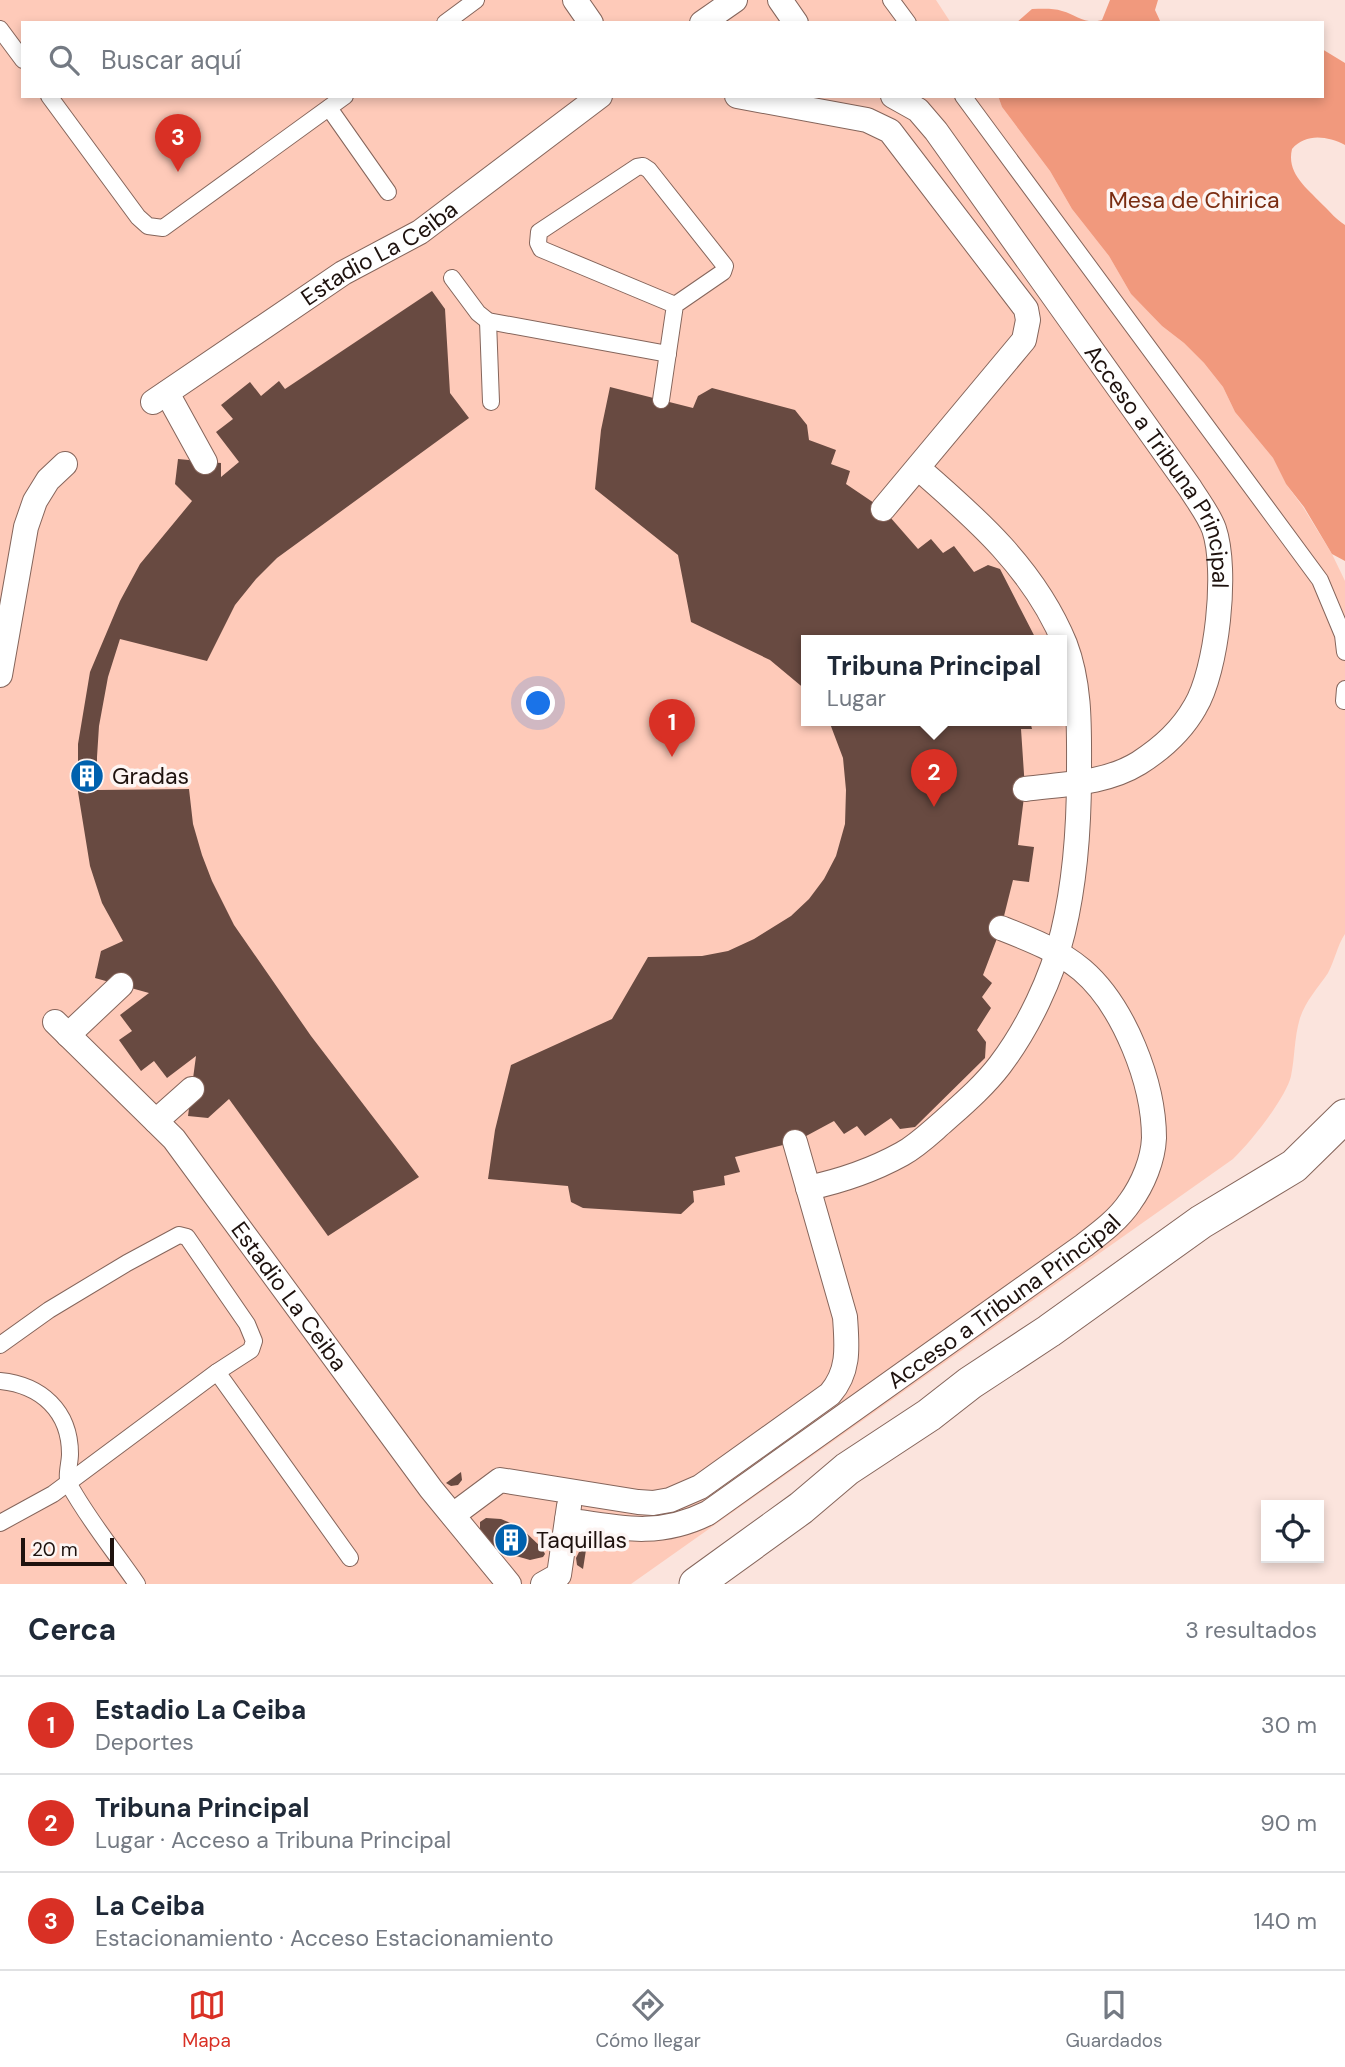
<!DOCTYPE html>
<html lang="es">
<head>
<meta charset="utf-8">
<style>
  body { margin:0; font-family:"DM Sans",sans-serif; background:#f2f2f3; color:#1f2937 }
  .controls { position:absolute; right:21px; bottom:21px; display:grid; overflow:hidden; border-radius:0px; box-shadow:0 4px 10px #0003 }
  .controls button { width:63px; height:63px; display:grid; place-items:center; padding:0; border:0; border-bottom:2px solid #e0e1e3; background:#fff; color:#1f2937; font:35px sans-serif }
  .scale { position:absolute; left:21px; bottom:18px; width:93px; box-sizing:border-box; padding-left:7px; border:4px solid #1e120e; border-top:0; font-size:19px; line-height:24px; white-space:nowrap; color:#1e120e; -webkit-text-stroke:5px #fdf5f3; paint-order:stroke }
  .you { position:absolute; left:539px; top:704px; width:24px; height:24px; margin:-18px; border:5px solid #fff; border-radius:50%; background:#1a73e8; box-shadow:0 0 0 10px #1a73e833 }
  .badge { display:grid; place-items:center; width:46px; height:46px; border-radius:50%; background:#d93025; color:#fff; font-size:23px; font-weight:700 }
  .pin { position:absolute; translate:-50% -58px; filter:drop-shadow(0 2px 4px #0008) }
  .pin::after { content:''; position:absolute; top:37px; width:24px; height:21px; background:inherit; clip-path:polygon(0 0,100% 0,50% 100%) }
  .popup { position:absolute; left:801px; top:635px; width:266px; height:91px; box-sizing:border-box; display:grid; place-content:center; border-radius:0px; background:#fff; filter:drop-shadow(0 2px 5px #0005); font-size:23px; white-space:nowrap; color:#747a83 }
  .popup b { font-size:26px; color:#1f2937 }
  .popup::after { content:''; position:absolute; left:50%; top:100%; margin-left:-14px; border:14px solid transparent; border-top-color:#fff }
  .list { margin:0; padding:0; list-style:none }
  h2 { display:flex; justify-content:space-between; align-items:center; height:91px; margin:0; padding:0 28px; font-size:30px }
  h2 small { font-size:23px; font-weight:400; color:#747a83 }
  .list li { display:grid; grid-template-columns:46px 1fr auto; gap:21px; align-items:center; box-sizing:border-box; height:98px; padding:0 28px; border-top:2px solid #e0e1e3 }
  .list b { display:block; font-size:26px; white-space:nowrap }
  .list p { margin:0; font-size:23px; white-space:nowrap; color:#747a83 }
  .list em { font-size:23px; font-style:normal; color:#747a83 }
  .icon { flex:none; width:38px; height:38px; fill:none; stroke:currentColor; stroke-width:2; stroke-linecap:round; stroke-linejoin:round }
  .map { position:relative; flex:none; width:1345px; height:1584px; overflow:hidden }
  .search { position:absolute; background:#fff; box-shadow:0 4px 10px #0003; left:21px; right:21px; top:21px; height:77px; display:flex; align-items:center; gap:18px; box-sizing:border-box; padding:0 24px; border-radius:0px; color:#747a83; font-size:26px }
  .sheet { height:385px; background:#fff }
  nav { display:flex; justify-content:space-around; align-items:center; box-sizing:border-box; height:98px; border-top:2px solid #e0e1e3; background:#fff; font-size:19px; color:#747a83 }
  nav a { display:grid; justify-items:center; gap:4px }
  nav .on { color:#d93025 }
  .map>svg:first-child { display:block }
  .green { fill:#fecab9; fill-rule:evenodd }
  .forest { fill:#f1997d }
  .building { fill:#684a41 }
  .lines { fill:none; stroke-linecap:round; stroke-linejoin:round }
  .service-casing { stroke:#85655b; stroke-width:18 }
  .pedestrian-casing { stroke:#85655b; stroke-width:26 }
  .minor-casing { stroke:#85655b; stroke-width:35 }
  .service { stroke:#fff; stroke-width:16 }
  .pedestrian { stroke:#fff; stroke-width:24 }
  .minor { stroke:#fff; stroke-width:33 }
  .labels { text-anchor:middle; dominant-baseline:central; stroke-width:7; stroke-linejoin:round; paint-order:stroke }
  .park-label { font-size:23px; fill:#7a2c11; stroke:#fdf5f3 }
  .street-label { font-size:23px; fill:#1e120e; stroke:#fdf5f3 }
  .poi-label { font-size:23px; fill:#1e120e; stroke:#fdf5f3; text-anchor:start }
</style>
</head>
<body>
<div class="map">
<svg width="1345" height="1584" viewBox="0 0 1345 1584">
  <rect width="100%" height="100%" fill="#fbe4dd"/>
  <path class="green" d="M0 0H936L951 23H23V96H998L1002 107 1050 171 1072 209 1109 256 1131 294 1162 326 1184 343 1204 363 1223 387 1235 412 1273 458 1286 484 1303 507 1332 554 1345 581V934C1337 946 1335 960 1328 973 1318 988 1306 1000 1300 1018 1294 1038 1295 1057 1291 1076 1286 1098 1250 1143 1233 1159L631 1584H0ZM806 641H1062V721H806Z"/>
  <g class="forest">
    <path d="M1110 0H1158L1155 10 1161 23H1016L1032 9C1042 9 1053 8 1062 11 1077 15 1085 25 1102 20Z"/>
    <path d="M1322 49 1345 63V145C1327 136 1306 133 1292 149 1286 174 1308 189 1324 206 1331 213 1336 219 1345 225V561L1332 554 1304 507 1286 484 1273 458 1235 412 1223 387 1204 363 1184 343 1162 326 1131 294 1109 256 1072 209 1050 171 1002 107 998 96H1322Z"/>
  </g>
  <g class="building">
    <polygon points="432,291 445,309 450,393 469,418 277,558 256,579 235,605 207,661 120,639 108,677 99,726 97,757 97,790 189,789 193,824 202,855 212,881 234,925 311,1036 419,1177 328,1236 229,1099 208,1118 188,1116 196,1056 167,1078 154,1061 141,1071 119,1040 132,1031 120,1015 149,993 95,978 101,951 123,941 102,903 90,866 78,792 78,744 90,672 120,601 140,564 192,501 175,484 178,459 221,463 221,477 239,462 216,432 233,419 221,405 250,382 261,396 279,381 285,389"/>
    <polygon points="610,387 693,408 698,396 712,388 795,410 807,425 809,440 836,450 831,464 850,471 846,484 883,509 918,549 931,539 943,553 954,546 974,572 988,565 1000,569 1037,641 806,641 806,690 770,660 691,622 678,555 595,489 601,430"/>
    <polygon points="829,721 1030,721 1032,729 1021,729 1025,789 1018,845 1034,847 1029,882 1013,880 1001,928 983,975 992,983 982,997 991,1008 977,1030 986,1042 985,1058 915,1127 900,1129 891,1118 865,1136 857,1126 844,1134 834,1121 795,1142 735,1157 740,1172 724,1176 725,1185 693,1191 694,1202 681,1214 583,1208 571,1202 568,1186 488,1179 495,1130 511,1065 612,1019 648,957 702,956 728,951 754,939 791,916 809,899 824,879 836,856 845,824 846,790 843,758"/>
    <polygon points="461,1472 462,1480 458,1485 451,1486 446,1483"/>
    <polygon points="486,1518 501,1519 520,1527 542,1548 545,1554 543,1557 530,1560 502,1552 493,1545 480,1529 480,1522"/>
    <polygon points="586,1550 583,1569 577,1565 576,1558 579,1552"/>
  </g>
  <g class="lines">
    <g class="service-casing">
      <g id="service">
        <polyline points="891,0 908,23"/>
        <polyline points="445,23 476,0"/>
        <polyline points="0,29 23,60"/>
        <polyline points="49,96 138,217 148,226 163,228 345,96"/>
        <polyline points="963,96 1320,580 1343,635 1345,652"/>
        <polyline points="329,108 388,192"/>
        <polyline points="452,278 478,313 488,321 668,354"/>
        <polyline points="488,321 491,402"/>
        <polyline points="661,400 675,305 723,272 725,266 649,170 643,166 637,167 539,232 538,243 541,249 675,305"/>
        <polyline points="1344,701 1345,689"/>
        <polyline points="0,1345 49,1310 127,1263 179,1235 187,1237 247,1324 254,1341 251,1350 217,1372 53,1494 0,1523"/>
        <polyline points="217,1372 350,1558"/>
        <path d="M0 1381C41 1385 70 1411 70 1454 70 1464 65 1477 70 1486 88 1519 115 1552 137 1584"/>
      </g>
    </g>
    <g class="pedestrian-casing">
      <g id="pedestrian">
        <polyline points="575,0 591,23"/>
        <polyline points="780,0 796,23"/>
        <polyline points="702,23 735,0"/>
        <polyline points="737,96 867,120 890,131 1026,309 1028,320 1024,340 883,509"/>
        <path id="s1" d="M893 96 918 110 936 131 1190 488C1198 501 1209 515 1214 529 1228 570 1217 671 1195 707 1182 730 1161 749 1139 763 1105 784 1063 784 1025 789"/>
        <polyline points="167,393 205,462"/>
        <path id="s2" d="M153 402 343 273 420 232 600 96"/>
        <polyline points="0,675 26,527 35,501 48,480 65,464"/>
        <path id="s3" d="M55 1022 174 1139 431 1489 509 1584"/>
        <polyline points="68,1035 121,985"/>
        <polyline points="156,1121 192,1089"/>
        <path d="M808 1188C841 1181 873 1170 902 1154 918 1145 930 1133 944 1121 963 1104 984 1086 1000 1065 1028 1028 1052 978 1063 932 1075 882 1079 826 1079 775 1079 731 1081 686 1065 644 1035 570 977 519 918 468"/>
        <path d="M453 1515 500 1480 638 1502 653 1503 670 1500 700 1487 830 1394C850 1371 847 1346 845 1317L795 1142"/>
        <path id="s4" d="M567 1520C619 1528 658 1538 708 1513L1083 1246C1100 1233 1118 1220 1130 1202 1143 1184 1153 1160 1154 1138 1154 1083 1124 1006 1082 970 1058 950 1029 939 1001 928"/>
        <polyline points="543,1584 559,1575 569,1506"/>
      </g>
    </g>
    <g class="minor-casing">
      <polyline id="minor" points="696,1584 801,1508 847,1469 929,1415 970,1383 1049,1331 1201,1222 1294,1166 1345,1116"/>
    </g>
    <use href="#service" class="service"/>
    <use href="#pedestrian" class="pedestrian"/>
    <use href="#minor" class="minor"/>
  </g>
  <defs>
    <g id="building-disc" transform="scale(1.75)"><circle r="9.5" fill="#0061ae" stroke="#fdf5f3"/><path d="M-4-6H4V6H1V3H-1V6H-4ZM-2.5-4.3h1.7v1.8h-1.7ZM.8-4.3h1.7v1.8H.8ZM-2.5-1h1.7V.8h-1.7ZM.8-1h1.7V.8H.8Z" fill="#fff"/></g>
  </defs>
  <g fill-rule="evenodd">
    <use href="#building-disc" x="87" y="776"/>
    <use href="#building-disc" x="511" y="1540"/>
  </g>
  <g class="labels">
    <g class="park-label">
      <text x="1194" y="200">Mesa de Chirica</text>
    </g>
    <g class="street-label">
      <text stroke="none"><textPath href="#s2" startOffset="271">Estadio La Ceiba</textPath></text>
      <text stroke="none"><textPath href="#s1" startOffset="462">Acceso a Tribuna Principal</textPath></text>
      <text stroke="none"><textPath href="#s3" startOffset="362">Estadio La Ceiba</textPath></text>
      <text stroke="none"><textPath href="#s4" startOffset="508">Acceso a Tribuna Principal</textPath></text>
    </g>
    <g class="poi-label">
      <text x="112" y="776">Gradas</text>
      <text x="536" y="1540">Taquillas</text>
    </g>
  </g>
</svg>
<div class="controls">
<button><svg class="icon" aria-label="locate" viewBox="0 0 24 24"><circle cx="12" cy="12" r="6"/><path d="M12 2v4M12 18v4M2 12h4M18 12h4"/></svg></button>
</div>
<div class="scale">20 m</div>
<div class="you"></div>
<div class="pin badge" style="left:672px;top:757px">1</div>
<div class="pin badge" style="left:934px;top:807px">2</div>
<div class="popup"><b>Tribuna Principal</b>Lugar</div>
<div class="pin badge" style="left:178px;top:172px">3</div>
<div class="search"><svg class="icon" aria-label="search" viewBox="0 0 24 24"><circle cx="10" cy="10" r="6"/><path d="M15 15l6 6"/></svg>Buscar aquí</div>
</div>
<section class="sheet">
<h2>Cerca<small>3 resultados</small></h2>
<ul class="list">
<li><span class="badge">1</span><div><b>Estadio La Ceiba</b><p>Deportes</p></div><em>30 m</em></li>
<li><span class="badge">2</span><div><b>Tribuna Principal</b><p>Lugar · Acceso a Tribuna Principal</p></div><em>90 m</em></li>
<li><span class="badge">3</span><div><b>La Ceiba</b><p>Estacionamiento · Acceso Estacionamiento</p></div><em>140 m</em></li>
</ul>
</section>
<nav>
<a class="on"><svg class="icon" aria-label="map" viewBox="0 0 24 24"><path d="M3 6l6-2 6 2 6-2v14l-6 2-6-2-6 2zM9 4v14M15 6v14"/></svg>Mapa</a>
<a><svg class="icon" aria-label="directions" viewBox="0 0 24 24"><path d="M12 3l9 9-9 9-9-9zM9 14v-3h6M13 9l2 2-2 2"/></svg>Cómo llegar</a>
<a><svg class="icon" aria-label="saved" viewBox="0 0 24 24"><path d="M7 4h10v16l-5-4-5 4z"/></svg>Guardados</a>
</nav>
</body>
</html>
